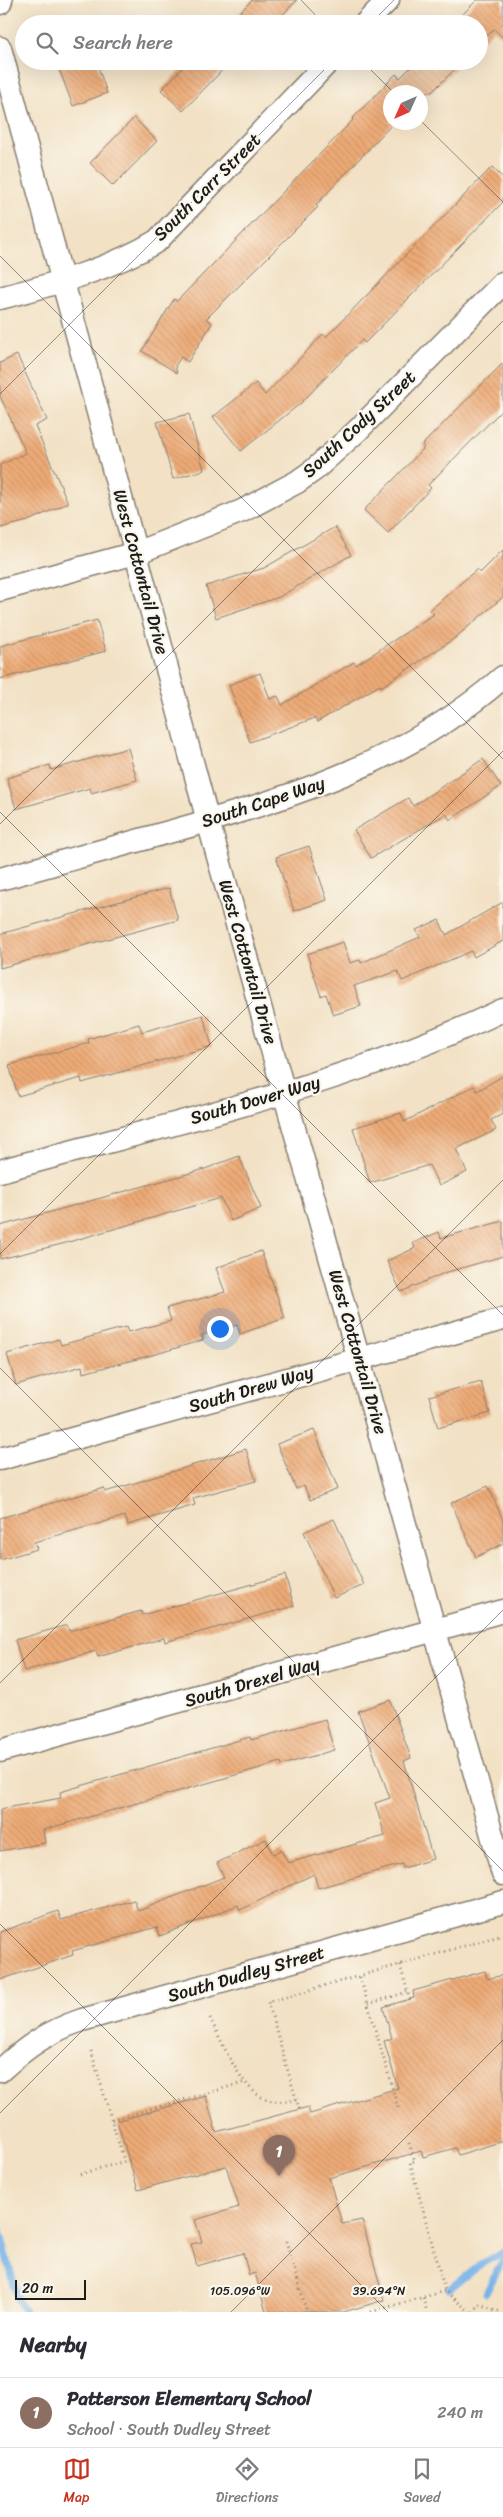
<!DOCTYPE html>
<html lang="en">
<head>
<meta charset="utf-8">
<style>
  body { margin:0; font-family:Sriracha,sans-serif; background:#f7f7f7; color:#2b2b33 }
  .compass { position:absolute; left:383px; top:85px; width:45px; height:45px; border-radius:50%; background:#fff; box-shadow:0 5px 20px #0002; rotate:225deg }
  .scale { position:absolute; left:15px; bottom:12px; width:71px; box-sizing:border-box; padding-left:5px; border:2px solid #1c1c1c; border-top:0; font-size:14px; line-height:18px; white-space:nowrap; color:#1c1c1c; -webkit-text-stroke:4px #fbf7ec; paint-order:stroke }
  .you { position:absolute; left:219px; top:1328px; width:18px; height:18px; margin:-12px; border:4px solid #fff; border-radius:50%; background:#1a73e8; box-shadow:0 0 0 8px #1a73e833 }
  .badge { display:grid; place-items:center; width:32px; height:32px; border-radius:50%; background:#c8321e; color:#fff; font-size:16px; font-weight:700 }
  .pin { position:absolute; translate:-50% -41px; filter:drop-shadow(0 1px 2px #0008) }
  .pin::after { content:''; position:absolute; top:26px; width:18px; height:15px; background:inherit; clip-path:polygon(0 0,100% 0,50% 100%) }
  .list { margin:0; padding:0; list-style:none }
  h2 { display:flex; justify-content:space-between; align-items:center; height:65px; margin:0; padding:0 20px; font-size:21px }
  h2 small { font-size:16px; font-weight:400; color:#7c7c81 }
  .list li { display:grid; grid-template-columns:32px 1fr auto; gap:15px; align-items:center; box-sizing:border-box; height:70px; padding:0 20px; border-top:1px solid #e1e1e2 }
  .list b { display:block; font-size:19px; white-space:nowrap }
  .list p { margin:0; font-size:16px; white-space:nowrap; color:#7c7c81 }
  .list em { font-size:16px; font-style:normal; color:#7c7c81 }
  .icon { flex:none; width:28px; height:28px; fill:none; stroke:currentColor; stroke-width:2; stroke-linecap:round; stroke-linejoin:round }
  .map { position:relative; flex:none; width:503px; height:2312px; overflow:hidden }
  .search { position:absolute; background:#fff; box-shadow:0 5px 20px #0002; left:15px; right:15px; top:15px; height:55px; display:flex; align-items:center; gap:12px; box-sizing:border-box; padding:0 18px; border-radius:28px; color:#7c7c81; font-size:19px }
  .sheet { height:135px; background:#fff }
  nav { display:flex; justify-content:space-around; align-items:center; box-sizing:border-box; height:70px; border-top:1px solid #e1e1e2; background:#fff; font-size:14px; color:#7c7c81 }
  nav a { display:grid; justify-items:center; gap:2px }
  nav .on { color:#c8321e }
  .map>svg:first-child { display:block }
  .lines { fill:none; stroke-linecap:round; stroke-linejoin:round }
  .stream { stroke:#77b2e8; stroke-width:7 }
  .building { fill:url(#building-back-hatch) }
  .minor-casing { stroke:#877e70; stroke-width:25 }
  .path { stroke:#877e70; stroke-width:3; stroke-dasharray:1 4; stroke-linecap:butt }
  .minor { stroke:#fff; stroke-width:22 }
  .ticks { fill:none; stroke:#1c1c1c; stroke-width:1; stroke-opacity:0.45 }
  .labels { text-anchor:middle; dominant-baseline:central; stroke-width:4.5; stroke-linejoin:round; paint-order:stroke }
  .street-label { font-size:18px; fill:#1c1c1c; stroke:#fbf7ec }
  .ticks-label { font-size:12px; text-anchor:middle; fill:#1c1c1c; stroke:#fbf7ec; stroke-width:4.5; stroke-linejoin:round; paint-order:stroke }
</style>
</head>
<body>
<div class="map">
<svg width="503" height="2312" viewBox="0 0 503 2312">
  <defs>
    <pattern id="building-back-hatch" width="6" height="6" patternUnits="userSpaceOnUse" patternTransform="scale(1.25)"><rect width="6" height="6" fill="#edaa76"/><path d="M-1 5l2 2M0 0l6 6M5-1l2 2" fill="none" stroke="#cb9266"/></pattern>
  </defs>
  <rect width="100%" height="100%" fill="#fbf7ec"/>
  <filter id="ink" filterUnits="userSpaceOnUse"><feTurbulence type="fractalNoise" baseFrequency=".02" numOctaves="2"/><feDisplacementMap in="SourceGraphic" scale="10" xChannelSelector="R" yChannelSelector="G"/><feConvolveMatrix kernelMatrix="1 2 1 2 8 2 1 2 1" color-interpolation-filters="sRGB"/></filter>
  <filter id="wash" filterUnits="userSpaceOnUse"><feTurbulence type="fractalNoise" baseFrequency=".0096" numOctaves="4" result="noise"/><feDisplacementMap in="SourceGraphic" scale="20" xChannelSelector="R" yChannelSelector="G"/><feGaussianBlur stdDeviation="1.12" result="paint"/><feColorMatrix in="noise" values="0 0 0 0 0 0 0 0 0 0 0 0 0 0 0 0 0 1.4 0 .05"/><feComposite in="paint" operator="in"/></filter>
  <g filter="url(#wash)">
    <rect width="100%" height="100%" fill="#f2e1c4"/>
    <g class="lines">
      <g class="stream">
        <polyline points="0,2230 18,2300 25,2312"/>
        <polyline points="449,2289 478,2266 503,2252"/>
        <polyline points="486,2293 503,2259"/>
      </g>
    </g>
    <g id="blocks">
      <g class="building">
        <polygon points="252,0 297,0 274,24 228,24"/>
        <polygon points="477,0 503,0 503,38 494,29 479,44 479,24 453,24"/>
        <polygon points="56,61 96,61 107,93 73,106"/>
        <polygon points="189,61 231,61 183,111 161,90"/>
        <polygon points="417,61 463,61 432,92 423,92 420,95 420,92 390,92 390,122 394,122 316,205 318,207 206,319 212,323 188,362 181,357 175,366 177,373 142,351 174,299 177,301 353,120 352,119 396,74 400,78"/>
        <polygon points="134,118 157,141 113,186 90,163"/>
        <polygon points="492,167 503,178 503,202 365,343 362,340 301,403 241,451 213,417 256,383 265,395 323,334 326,337"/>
        <polygon points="17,355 47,420 35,426 68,503 28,521 0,528 0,465 26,453 0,396 0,363"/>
        <polygon points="503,363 503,409 428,485 431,488 388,533 364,510 424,448 422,445"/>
        <polygon points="189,414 204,470 173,479 157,422"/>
        <polygon points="335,527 351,555 279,597 216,618 206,586 264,568"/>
        <polygon points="503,550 503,597 455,638 381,687 380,685 317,722 315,718 250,742 229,685 260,673 270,699 278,696 282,705 354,662 356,665 434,614 430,610 477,569 480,573"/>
        <polygon points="97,620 106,651 0,679 0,646"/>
        <polygon points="128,748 137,780 91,793 90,788 16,809 7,778 50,765 51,770"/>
        <polygon points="483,759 501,786 450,820 446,814 371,858 354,830 408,798 413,806"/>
        <polygon points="309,846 327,900 294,911 276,857"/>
        <polygon points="169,888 178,920 0,968 0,934"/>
        <polygon points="503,902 503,941 474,957 471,951 402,981 398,971 354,986 361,1006 333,1015 326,994 321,996 307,954 343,942 350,963 360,960 361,963 420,937 416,930 439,920 446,935"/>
        <polygon points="203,1015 212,1046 82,1083 81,1078 18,1096 9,1065 89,1043 88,1039 139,1024 142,1032"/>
        <polygon points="503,1076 503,1114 491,1120 496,1130 456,1149 467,1172 439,1186 429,1165 370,1183 353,1128 401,1113 404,1122 474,1086 477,1091"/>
        <polygon points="239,1156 261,1208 231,1221 221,1198 62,1244 0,1259 0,1226 205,1169"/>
        <polygon points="503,1221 503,1256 444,1273 401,1292 387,1261 415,1248 413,1243 439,1232 441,1238"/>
        <polygon points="261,1251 285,1318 240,1334 237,1325 202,1335 203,1340 156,1354 83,1373 82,1366 16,1385 7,1354 59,1339 61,1345 126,1327 128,1332 171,1321 167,1308 225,1292 216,1268"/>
        <polygon points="481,1382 490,1413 438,1428 429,1396"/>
        <polygon points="314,1430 338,1489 310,1500 304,1486 296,1489 277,1444"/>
        <polygon points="246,1449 256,1481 193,1498 195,1505 128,1525 125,1516 34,1542 37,1549 0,1560 0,1518 104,1488 105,1492"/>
        <polygon points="488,1486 503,1520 503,1544 476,1557 451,1503"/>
        <polygon points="334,1519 364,1585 334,1598 304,1532"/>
        <polygon points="285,1575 294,1606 165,1642 164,1638 98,1657 96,1651 24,1671 15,1640 67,1625 69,1631 141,1611 142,1615"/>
        <polygon points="390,1700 411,1758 404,1761 433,1859 403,1868 402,1864 318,1888 314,1874 240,1910 238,1905 160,1936 157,1927 72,1951 73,1955 0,1980 0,1932 58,1911 61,1920 134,1900 138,1911 224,1877 217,1863 266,1839 273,1854 281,1850 288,1863 385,1836 375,1803 390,1798 358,1711"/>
        <polygon points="325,1719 334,1750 282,1765 281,1762 43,1830 45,1843 0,1851 0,1809 61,1798 60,1792 250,1737 251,1740"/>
        <polygon points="485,1971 487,1979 503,1975 503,2141 458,2155 455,2148 423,2157 421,2151 329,2178 342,2224 362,2220 384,2300 344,2312 266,2312 255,2273 249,2275 243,2253 197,2266 191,2244 202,2242 195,2220 239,2207 226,2166 138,2190 117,2121 206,2096 216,2132 308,2107 310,2114 398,2088 384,2041 392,2038 383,2007 414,1998 413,1991"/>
      </g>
    </g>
  </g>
  <g filter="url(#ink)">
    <use href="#blocks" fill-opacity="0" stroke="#877e70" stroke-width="1"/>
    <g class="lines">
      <g class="minor-casing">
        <g id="minor">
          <polyline points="0,3 1,0"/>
          <polyline points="365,24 388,0"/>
          <polyline points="0,48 208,821 503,1874"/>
          <path d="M0 298C54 284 109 270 157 241L329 61"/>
          <polyline points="0,590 136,553 242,511 297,482 314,470 358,430 503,283"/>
          <path d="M0 879C59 863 117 846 176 830 293 797 410 760 503 677"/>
          <path d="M0 1171C170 1124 343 1086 503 1010"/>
          <polyline points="0,1459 503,1319"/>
          <polyline points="0,1751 503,1611"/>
          <path d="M0 2071C26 2047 49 2031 82 2020L503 1902"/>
        </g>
      </g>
      <g class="path">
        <polyline points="400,1965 410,2000"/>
        <polyline points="360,1977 399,2111"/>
        <polyline points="368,2004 407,1992"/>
        <path d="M210 2018C222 2042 240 2088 265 2099 275 2103 287 2101 297 2100"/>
        <polyline points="91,2051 124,2161"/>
        <polyline points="299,2109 268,2002 503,1935"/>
        <polyline points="112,2120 246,2082"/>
        <polyline points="409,2143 415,2161 410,2162 445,2291 470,2312"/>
        <polyline points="80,2174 129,2160"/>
        <polyline points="286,2241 307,2312"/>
        <polyline points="423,2298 427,2312"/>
        <polyline points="371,2312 445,2291"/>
        <polyline points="473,2312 479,2304 501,2312"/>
      </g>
      <use href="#minor" class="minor"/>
    </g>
  </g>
  <path class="ticks" d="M301 0 324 24M370 24 394 0M362 61 393 92M420 120 503 202M0 256 503 759M0 394 333 61M0 812 503 1315M0 824 503 321M0 1254 503 751M0 1368 503 1871M0 1683 503 1180M0 1924 388 2312M0 2113 503 1610M231 2312 503 2040"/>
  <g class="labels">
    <g class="street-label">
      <text transform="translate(207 187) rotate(-45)">South Carr Street</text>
      <text transform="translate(359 424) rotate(-43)">South Cody Street</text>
      <text transform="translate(141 572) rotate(75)">West Cottontail Drive</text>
      <text transform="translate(263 802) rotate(-18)">South Cape Way</text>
      <text transform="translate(248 962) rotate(74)">West Cottontail Drive</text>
      <text transform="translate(255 1100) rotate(-16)">South Dover Way</text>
      <text transform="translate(358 1352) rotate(74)">West Cottontail Drive</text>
      <text transform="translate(251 1389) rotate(-16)">South Drew Way</text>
      <text transform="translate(252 1682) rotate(-16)">South Drexel Way</text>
      <text transform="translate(246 1974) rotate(-16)">South Dudley Street</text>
    </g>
  </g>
  <g class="ticks-label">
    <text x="240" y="2295">105.096°W</text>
    <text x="379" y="2295">39.694°N</text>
  </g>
</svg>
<svg class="compass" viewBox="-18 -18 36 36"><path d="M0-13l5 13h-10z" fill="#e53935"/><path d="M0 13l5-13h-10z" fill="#7c7c81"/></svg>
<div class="scale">20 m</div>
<div class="you"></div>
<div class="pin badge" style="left:279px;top:2176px;background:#8d6e63">1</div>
<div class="search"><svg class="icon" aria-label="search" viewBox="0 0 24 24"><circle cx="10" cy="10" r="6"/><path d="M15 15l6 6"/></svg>Search here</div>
</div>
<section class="sheet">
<h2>Nearby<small></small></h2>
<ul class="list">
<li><span class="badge" style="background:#8d6e63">1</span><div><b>Patterson Elementary School</b><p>School · South Dudley Street</p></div><em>240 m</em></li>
</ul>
</section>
<nav>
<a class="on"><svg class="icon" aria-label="map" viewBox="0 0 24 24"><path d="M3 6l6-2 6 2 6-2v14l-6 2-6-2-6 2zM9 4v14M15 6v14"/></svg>Map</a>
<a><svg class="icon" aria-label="directions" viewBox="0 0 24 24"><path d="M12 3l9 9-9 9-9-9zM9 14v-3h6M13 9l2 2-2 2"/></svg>Directions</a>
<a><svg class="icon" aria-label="saved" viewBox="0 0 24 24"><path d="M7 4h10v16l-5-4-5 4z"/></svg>Saved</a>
</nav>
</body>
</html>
